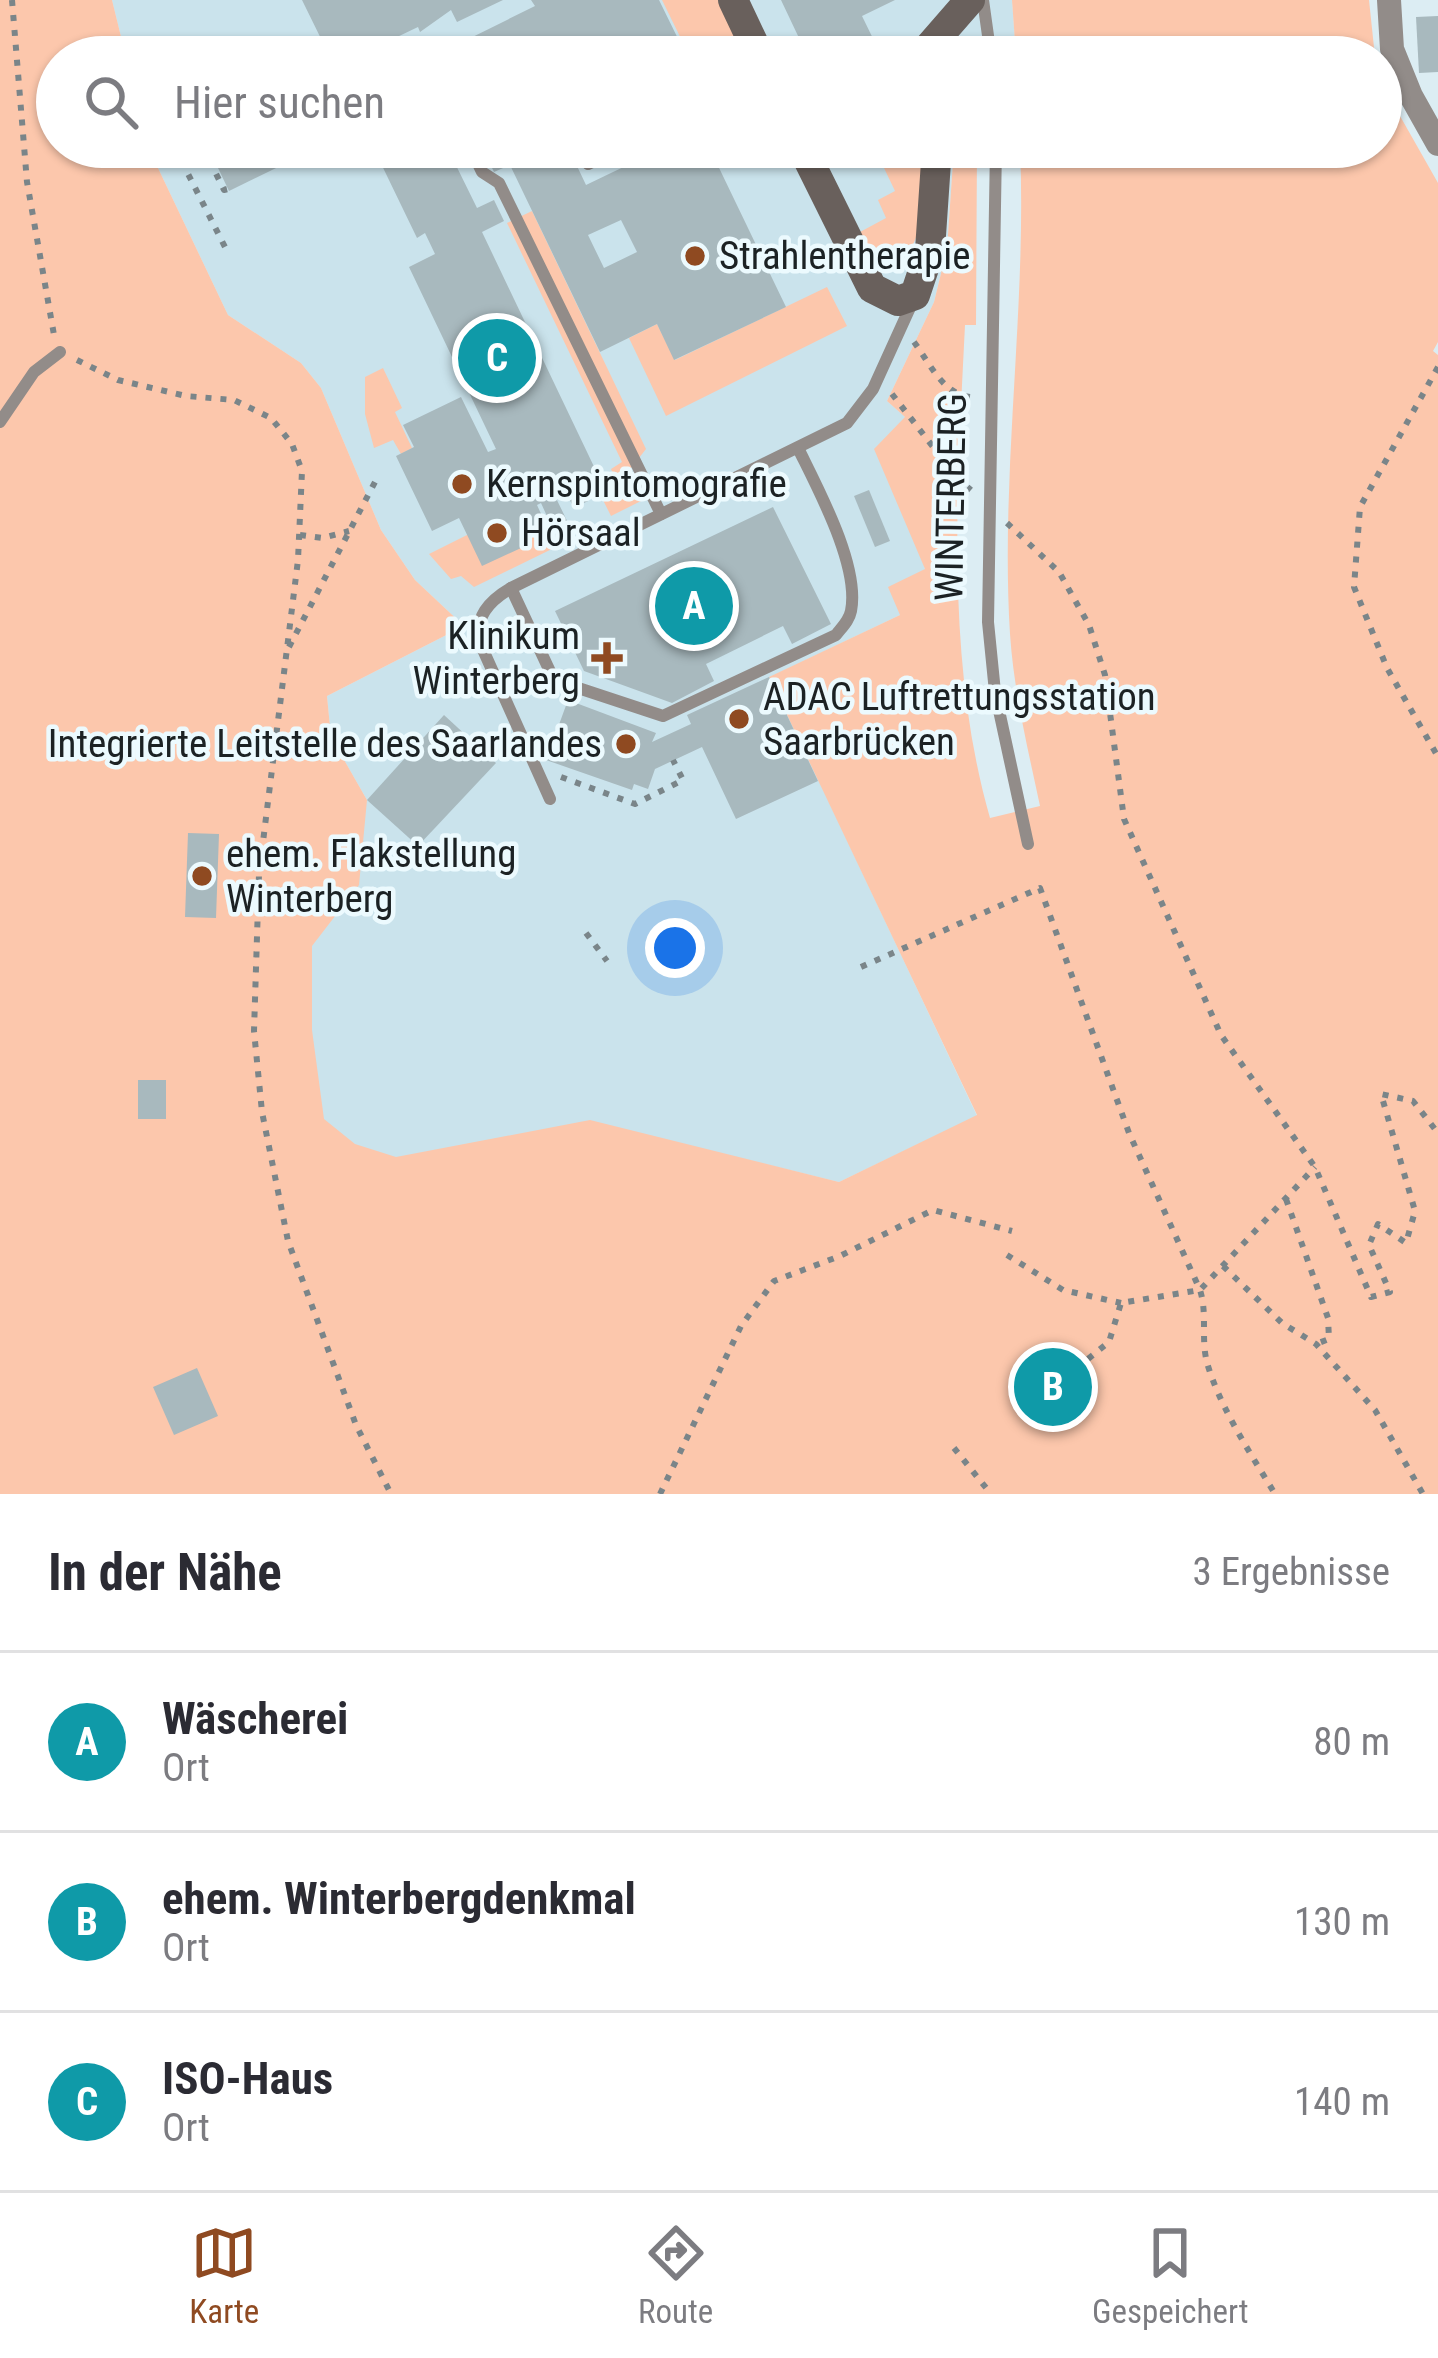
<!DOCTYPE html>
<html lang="de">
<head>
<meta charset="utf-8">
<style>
  body { margin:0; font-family:"Roboto Condensed",sans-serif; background:#f7f7f7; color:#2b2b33 }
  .you { position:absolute; left:675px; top:948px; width:42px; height:42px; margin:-30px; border:9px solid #fff; border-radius:50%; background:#1a73e8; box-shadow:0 0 0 18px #1a73e833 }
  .badge { display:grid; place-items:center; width:78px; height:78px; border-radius:50%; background:#8f4a21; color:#fff; font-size:39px; font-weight:700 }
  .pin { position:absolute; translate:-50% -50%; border:6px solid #fff; box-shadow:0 3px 12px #0006 }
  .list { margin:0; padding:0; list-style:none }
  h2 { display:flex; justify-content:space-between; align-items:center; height:156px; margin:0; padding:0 48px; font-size:51px }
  h2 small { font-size:39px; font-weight:400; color:#7c7c81 }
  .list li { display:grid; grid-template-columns:78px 1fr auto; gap:36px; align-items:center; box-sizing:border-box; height:180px; padding:0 48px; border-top:3px solid #e1e1e2 }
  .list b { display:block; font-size:45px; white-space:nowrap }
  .list p { margin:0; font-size:39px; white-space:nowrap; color:#7c7c81 }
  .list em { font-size:39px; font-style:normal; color:#7c7c81 }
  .icon { flex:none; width:66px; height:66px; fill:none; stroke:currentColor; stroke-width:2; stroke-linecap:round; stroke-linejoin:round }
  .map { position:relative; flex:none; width:1438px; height:1494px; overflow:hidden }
  .search { position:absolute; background:#fff; box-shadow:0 3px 9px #0004; left:36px; right:36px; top:36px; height:132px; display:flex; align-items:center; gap:30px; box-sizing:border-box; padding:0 42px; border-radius:66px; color:#7c7c81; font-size:45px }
  .sheet { height:696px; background:#fff }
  nav { display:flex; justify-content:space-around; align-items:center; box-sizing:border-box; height:168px; border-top:3px solid #e1e1e2; background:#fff; font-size:33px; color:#7c7c81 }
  nav a { display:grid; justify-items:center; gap:6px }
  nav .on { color:#8f4a21 }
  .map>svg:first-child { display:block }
  .built { fill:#cae3ec }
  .green { fill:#fcc7ac }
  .building { fill:#a8b9be; fill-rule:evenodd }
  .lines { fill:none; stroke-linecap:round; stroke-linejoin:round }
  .path { stroke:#7a8589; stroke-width:6; stroke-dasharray:6 9; stroke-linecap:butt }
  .lane { stroke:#928c89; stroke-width:12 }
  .street { stroke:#928c89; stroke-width:24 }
  .secondary { stroke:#69605c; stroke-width:30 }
  .poi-dot { fill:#8f4a21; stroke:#ecfafe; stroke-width:4.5 }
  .labels { text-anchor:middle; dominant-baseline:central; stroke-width:9; stroke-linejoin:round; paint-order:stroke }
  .poi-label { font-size:39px; fill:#1c2224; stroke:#ecfafe; text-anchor:start }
  .street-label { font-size:39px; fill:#1c2224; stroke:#ecfafe }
</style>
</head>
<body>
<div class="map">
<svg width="1438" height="1494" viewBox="0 0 1438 1494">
  <rect width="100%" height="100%" fill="#dcedf3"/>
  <g class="built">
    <polygon points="112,0 1012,0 1016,57 126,57"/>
    <polygon points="148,147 954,147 947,249 934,302 887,401 905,417 925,569 900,615 770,677 977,1116 839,1182 590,1121 297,1187 276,1031 367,800 331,737 327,696 464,626 415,580 381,530 321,388 301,363 228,315"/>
  </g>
  <g class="green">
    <path d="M0 0H112L126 57H57V147H148L228 315 301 363 321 388 381 530 415 580 464 626 327 696 331 737 367 800 359 885 312 946V1030L324 1119 355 1144 396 1157 590 1120 839 1182 977 1115 769 677 900 615 888 587 925 569 874 449 905 417 887 401 934 302 947 249 954 147H977L976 325H965C957 487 945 661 990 818L1040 806C1028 749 1014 693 1010 634 1000 472 1027 309 1020 147H1381V72L1400 116 1438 183V342L1433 351 1438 355V1494H0Z"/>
    <polygon points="662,0 718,0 745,57 690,57"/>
    <polygon points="1012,0 1369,0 1375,57 1016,57"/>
    <path d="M874 147H925C924 184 931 249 889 267L872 257 860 232 886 218 878 200 895 191Z"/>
    <polygon points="532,211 646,449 628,472 641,501 611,516 603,500 620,491 611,469 622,462 507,223"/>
    <polygon points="827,287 847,326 666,416 629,338 657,324 675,360"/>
    <polygon points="383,368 402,408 395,412 412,448 401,454 393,440 374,448 365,414 365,377"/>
    <polygon points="548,529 556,547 474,587 461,576 451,579 429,554 467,535 532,543 530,537"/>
  </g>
  <g class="building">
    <polygon points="302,0 503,0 457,22 451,10 420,32 418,27 395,38 404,57 330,57"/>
    <polygon points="531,0 659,0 687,57 432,57 535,6"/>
    <polygon points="781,0 895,0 862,16 882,57 808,57"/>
    <polygon points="1438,16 1438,72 1419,73 1416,17"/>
    <polygon points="208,147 302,147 305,154 229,191"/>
    <polygon points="373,147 447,147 477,208 494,200 504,221 482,232 598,475 580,484 588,501 574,508 565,491 555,496 571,529 556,536 541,503 537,505 548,529 530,537 532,543 482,566 459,518 432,531 396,456 414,447 403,425 461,397 488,452 496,449 409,267 435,254 425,233 417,238"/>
    <path d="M482 147H568L586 185 665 147H709L786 307 674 360 657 324 600 352 510 165 494 172ZM621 220 637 252 604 268 588 235Z"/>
    <polygon points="869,490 890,541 875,547 854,496"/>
    <polygon points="773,507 831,624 792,644 783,626 706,664 714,681 672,703 584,671 555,611"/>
    <polygon points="769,677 818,781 736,819 702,747 655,769 648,789 634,784 632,790 546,760 568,700 656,733 652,742 691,724 687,715"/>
    <polygon points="444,715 496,763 418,846 367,800"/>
    <polygon points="188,833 219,834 216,918 185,917"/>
    <rect x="138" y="1080" width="28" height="39"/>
    <polygon points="197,1368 218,1416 174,1435 153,1387"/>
  </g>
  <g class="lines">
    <g class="path">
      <polyline points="12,0 27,182 54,335"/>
      <polyline points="191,52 208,44 214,57"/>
      <polyline points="248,57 280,41"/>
      <polyline points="181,147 179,156 227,251"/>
      <polyline points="203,147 224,190 228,189"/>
      <polyline points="304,151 313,147"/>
      <path d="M914 342C929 362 943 395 971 397"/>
      <polyline points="77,360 118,380 186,396 234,400 271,418 292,444 302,471 298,560 259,874 254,1031 262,1112 288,1241 356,1425 391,1494"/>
      <polyline points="1438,367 1360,507 1354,587 1387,668 1438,757"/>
      <polyline points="892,394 958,479 971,490"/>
      <polyline points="1007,523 1059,572 1089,625 1105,675 1124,819 1221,1035 1315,1167 1371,1297 1390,1292 1369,1245 1378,1224 1406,1243 1415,1211 1381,1094 1413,1101 1438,1133"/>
      <polyline points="300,535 322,538 349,531"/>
      <polyline points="289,647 376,480"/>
      <polyline points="561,777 635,804 683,780 673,760"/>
      <polyline points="586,933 607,961"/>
      <path d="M861 967 1040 888 1129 1133 1200 1290C1208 1315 1200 1341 1208 1366 1222 1411 1251 1454 1275 1494"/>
      <polyline points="1286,1199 1328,1318 1329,1339 1316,1344"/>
      <polyline points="1007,1255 1063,1290 1121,1303"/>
      <polyline points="1223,1266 1282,1323 1316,1344 1375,1410 1423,1494"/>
      <polyline points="1053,1387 1109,1342 1121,1303 1200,1290 1315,1167"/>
      <polyline points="954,1448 991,1494"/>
      <polyline points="660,1494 741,1326 774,1281 840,1256 933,1210 1012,1231"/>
    </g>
    <g class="lane">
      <polyline points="983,0 991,57"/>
      <polyline points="470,147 482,172 499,183 661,514"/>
      <polyline points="996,147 988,622 995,692 1028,844"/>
      <polyline points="588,164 623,147"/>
      <polyline points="0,422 34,372 60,352"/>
      <path d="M511 588 554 680 663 716 836 635C842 627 849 621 851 611 860 566 818 489 798 448"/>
      <path d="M550 799 480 643C474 617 489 601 511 588L847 423 873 389 913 301"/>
    </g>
    <polyline class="street" points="1389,0 1392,49 1411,96 1438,144"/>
    <g class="secondary">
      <polyline points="733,0 760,57"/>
      <polyline points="929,57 929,47 970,0"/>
      <polyline points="802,147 872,288 898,301 915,295 930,250 937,147"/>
    </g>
  </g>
  <g class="poi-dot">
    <circle cx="695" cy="256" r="12"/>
    <circle cx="462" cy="484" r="12"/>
    <circle cx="497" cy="533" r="12"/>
    <path d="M601 640h12v12h12v12h-12v12h-12v-12h-12v-12h12z"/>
    <circle cx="739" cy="719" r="12"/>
    <circle cx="626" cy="744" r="12"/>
    <circle cx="202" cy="876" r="12"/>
  </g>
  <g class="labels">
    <g class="poi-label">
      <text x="719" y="256">Strahlentherapie</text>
      <text x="486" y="484">Kernspintomografie</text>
      <text x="521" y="533">Hörsaal</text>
      <text x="580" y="636" text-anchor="end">Klinikum<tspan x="580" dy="45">Winterberg</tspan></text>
      <text x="763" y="697">ADAC Luftrettungsstation<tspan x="763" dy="45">Saarbrücken</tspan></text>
      <text x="602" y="744" text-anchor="end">Integrierte Leitstelle des Saarlandes</text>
      <text x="226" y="854">ehem. Flakstellung<tspan x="226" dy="45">Winterberg</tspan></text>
    </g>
    <g class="street-label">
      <text transform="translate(951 497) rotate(-89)">WINTERBERG</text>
    </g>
  </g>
</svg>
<div class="you"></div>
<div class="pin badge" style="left:694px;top:606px;background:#0f9aa8">A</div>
<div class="pin badge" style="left:1053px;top:1387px;background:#0f9aa8">B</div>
<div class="pin badge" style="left:497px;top:358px;background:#0f9aa8">C</div>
<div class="search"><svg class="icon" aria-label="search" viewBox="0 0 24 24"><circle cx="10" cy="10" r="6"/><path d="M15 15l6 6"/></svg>Hier suchen</div>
</div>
<section class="sheet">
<h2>In der Nähe<small>3 Ergebnisse</small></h2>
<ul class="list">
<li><span class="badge" style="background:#0f9aa8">A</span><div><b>Wäscherei</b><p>Ort</p></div><em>80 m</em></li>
<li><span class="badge" style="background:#0f9aa8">B</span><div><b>ehem. Winterbergdenkmal</b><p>Ort</p></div><em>130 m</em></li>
<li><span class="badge" style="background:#0f9aa8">C</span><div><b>ISO-Haus</b><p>Ort</p></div><em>140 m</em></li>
</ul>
</section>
<nav>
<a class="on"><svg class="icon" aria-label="map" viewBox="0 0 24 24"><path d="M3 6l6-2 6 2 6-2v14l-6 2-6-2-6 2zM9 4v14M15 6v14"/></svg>Karte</a>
<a><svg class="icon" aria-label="directions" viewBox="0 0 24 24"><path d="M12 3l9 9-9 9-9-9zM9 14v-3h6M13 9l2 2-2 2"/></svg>Route</a>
<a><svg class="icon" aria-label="saved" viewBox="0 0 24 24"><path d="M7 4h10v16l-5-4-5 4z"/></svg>Gespeichert</a>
</nav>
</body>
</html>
